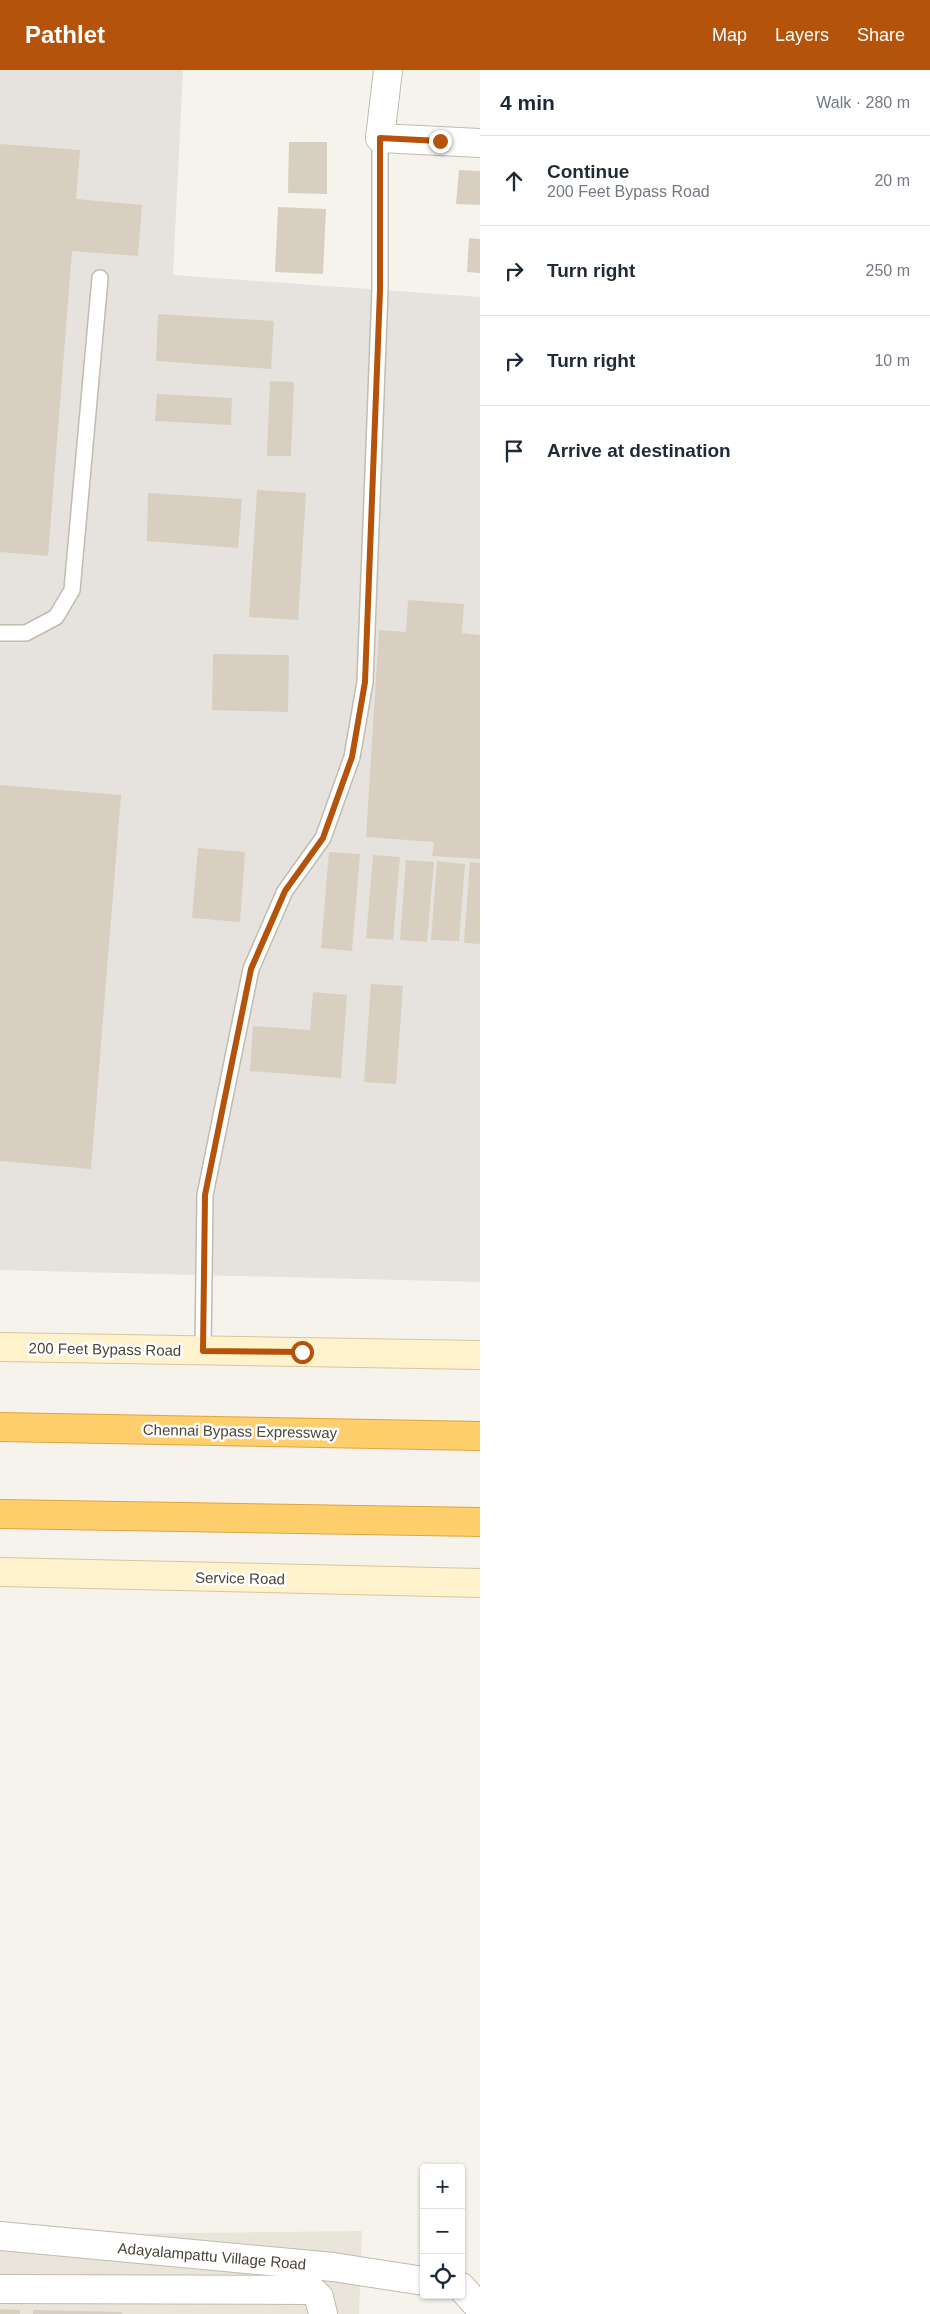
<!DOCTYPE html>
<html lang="en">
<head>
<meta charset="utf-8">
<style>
  body { margin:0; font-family:Arial,sans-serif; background:#f6f6f7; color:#1f2937 }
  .controls { position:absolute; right:15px; bottom:15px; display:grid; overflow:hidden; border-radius:5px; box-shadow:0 1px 4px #0004 }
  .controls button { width:45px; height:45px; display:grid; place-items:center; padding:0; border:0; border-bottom:1px solid #e0e1e3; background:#fff; color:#1f2937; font:25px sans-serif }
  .stop { position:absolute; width:15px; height:15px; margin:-11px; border:4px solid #b45309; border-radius:50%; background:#fff }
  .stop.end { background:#b45309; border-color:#fff; box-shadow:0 1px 5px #0008 }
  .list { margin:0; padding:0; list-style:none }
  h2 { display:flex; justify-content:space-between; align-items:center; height:65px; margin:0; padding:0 20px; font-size:21px }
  h2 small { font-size:16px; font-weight:400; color:#747a83 }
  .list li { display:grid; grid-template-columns:32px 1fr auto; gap:15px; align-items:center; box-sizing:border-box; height:90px; padding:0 20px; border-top:1px solid #e0e1e3 }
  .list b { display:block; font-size:19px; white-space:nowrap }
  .list p { margin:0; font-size:16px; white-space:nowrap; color:#747a83 }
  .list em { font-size:16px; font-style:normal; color:#747a83 }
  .icon { flex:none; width:28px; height:28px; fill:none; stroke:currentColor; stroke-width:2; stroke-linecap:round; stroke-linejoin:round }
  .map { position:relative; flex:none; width:480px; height:2244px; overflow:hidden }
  header { display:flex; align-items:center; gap:30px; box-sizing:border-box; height:70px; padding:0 25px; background:#b45309; color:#fff }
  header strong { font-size:24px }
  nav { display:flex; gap:28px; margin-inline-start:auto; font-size:18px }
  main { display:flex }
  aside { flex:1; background:#fff }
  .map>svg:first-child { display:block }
  .residential { fill:#eae5da }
  .industrial { fill:#e6e2dd }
  .building { fill:#d8cfc1 }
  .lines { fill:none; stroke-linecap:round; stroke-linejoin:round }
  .lane-casing { stroke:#c2bbae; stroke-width:18 }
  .street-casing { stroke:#c2bbae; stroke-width:30 }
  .secondary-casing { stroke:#d6c79b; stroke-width:30 }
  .highway-casing { stroke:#e0a43c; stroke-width:30 }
  .lane { stroke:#fff; stroke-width:15 }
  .street { stroke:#fff; stroke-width:28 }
  .secondary { stroke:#fff3cd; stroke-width:28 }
  .highway { stroke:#ffcf6e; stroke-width:28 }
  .route { stroke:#b45309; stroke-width:6 }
  .labels { text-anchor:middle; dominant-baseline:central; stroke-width:5; stroke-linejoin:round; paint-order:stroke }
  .street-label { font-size:15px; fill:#4b4439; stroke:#fff }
</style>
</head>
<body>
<header>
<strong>Pathlet</strong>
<nav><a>Map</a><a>Layers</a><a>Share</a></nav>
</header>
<main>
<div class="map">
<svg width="480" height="2244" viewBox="0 0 480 2244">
  <rect width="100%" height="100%" fill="#f6f3ec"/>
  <polygon class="residential" points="362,2161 359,2244 0,2244 0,2165"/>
  <polygon class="industrial" points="0,0 183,0 173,205 480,227 480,1212 0,1200"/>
  <g class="building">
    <polygon points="289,72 327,72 327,124 288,123"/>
    <polygon points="0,74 80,80 76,129 142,135 138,186 72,181 48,486 0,482"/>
    <polygon points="459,100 480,101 480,135 456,134"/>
    <polygon points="278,137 326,139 323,204 275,202"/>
    <polygon points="469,168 480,169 480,203 467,202"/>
    <polygon points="158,244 274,251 271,299 156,291"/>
    <polygon points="270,311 294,312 291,386 267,386"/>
    <polygon points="157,324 232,328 231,355 155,351"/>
    <polygon points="257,420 306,423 298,550 249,547"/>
    <polygon points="148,423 242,429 238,478 147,471"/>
    <polygon points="408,530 464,534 462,563 480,565 480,789 432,786 434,772 366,767 379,560 406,562"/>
    <polygon points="213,584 289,585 288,642 212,640"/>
    <polygon points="0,715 121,725 91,1099 0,1091"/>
    <polygon points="198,778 245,782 240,852 192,848"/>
    <polygon points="329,782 360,784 352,881 321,878"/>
    <polygon points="373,785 400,787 393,870 366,868"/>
    <polygon points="406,790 434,792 427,872 400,870"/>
    <polygon points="437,791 465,794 459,871 431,870"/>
    <polygon points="470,792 480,793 480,874 464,873"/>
    <polygon points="371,914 403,916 396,1014 364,1012"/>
    <polygon points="313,922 347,925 341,1008 250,1001 253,956 310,960"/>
    <polygon points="0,2239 20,2240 20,2244 0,2244"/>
    <polygon points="33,2240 122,2242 122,2244 33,2244"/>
  </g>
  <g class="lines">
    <g class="lane-casing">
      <g id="lane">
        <polyline points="0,563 26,563 56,547 72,520 100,208"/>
        <polyline points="203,1281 205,1125 251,899 285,821 323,768 352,687 365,612 380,220 380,68"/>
      </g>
    </g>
    <g class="street-casing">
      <g id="street">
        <polyline points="388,0 380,68 480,73"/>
        <polyline points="0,2166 333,2197 424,2211"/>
        <polyline points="461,2217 480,2238"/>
        <polyline points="0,2219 311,2220 319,2227 323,2244"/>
      </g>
    </g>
    <g class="secondary-casing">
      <g id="secondary">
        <polyline points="0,1277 480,1285"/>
        <polyline points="0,1502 480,1513"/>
      </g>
    </g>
    <g class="highway-casing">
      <g id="highway">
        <polyline points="0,1357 480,1366"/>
        <polyline points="0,1444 480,1452"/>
      </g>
    </g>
    <use href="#lane" class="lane"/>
    <use href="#street" class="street"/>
    <use href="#secondary" class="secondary"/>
    <use href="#highway" class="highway"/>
  </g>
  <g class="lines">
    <polyline class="route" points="302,1282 203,1281 205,1125 251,899 285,821 323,768 352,687 365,612 380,220 380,68 440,71"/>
  </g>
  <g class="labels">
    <g class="street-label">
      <text transform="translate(105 1279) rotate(1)">200 Feet Bypass Road</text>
      <text transform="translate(240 1361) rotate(1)">Chennai Bypass Expressway</text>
      <text transform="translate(240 1508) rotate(1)">Service Road</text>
      <text transform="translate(212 2186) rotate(5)">Adayalampattu Village Road</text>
    </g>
  </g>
</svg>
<div class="controls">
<button>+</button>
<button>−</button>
<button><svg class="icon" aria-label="locate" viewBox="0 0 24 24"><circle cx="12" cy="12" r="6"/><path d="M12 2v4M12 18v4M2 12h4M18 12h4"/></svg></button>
</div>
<div class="stop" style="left:302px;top:1282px"></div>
<div class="stop end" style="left:440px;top:71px"></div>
</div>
<aside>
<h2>4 min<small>Walk · 280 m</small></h2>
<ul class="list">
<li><svg class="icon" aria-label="ahead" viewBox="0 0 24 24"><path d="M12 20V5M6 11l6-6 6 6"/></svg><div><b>Continue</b><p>200 Feet Bypass Road</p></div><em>20 m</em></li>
<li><svg class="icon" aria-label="right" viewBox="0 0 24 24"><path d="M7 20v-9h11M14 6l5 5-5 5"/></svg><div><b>Turn right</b></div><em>250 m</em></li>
<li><svg class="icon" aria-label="right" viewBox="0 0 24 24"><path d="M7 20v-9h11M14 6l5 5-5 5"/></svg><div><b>Turn right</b></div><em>10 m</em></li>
<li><svg class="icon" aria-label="arrive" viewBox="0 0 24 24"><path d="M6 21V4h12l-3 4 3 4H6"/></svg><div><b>Arrive at destination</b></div></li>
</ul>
</aside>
</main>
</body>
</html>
